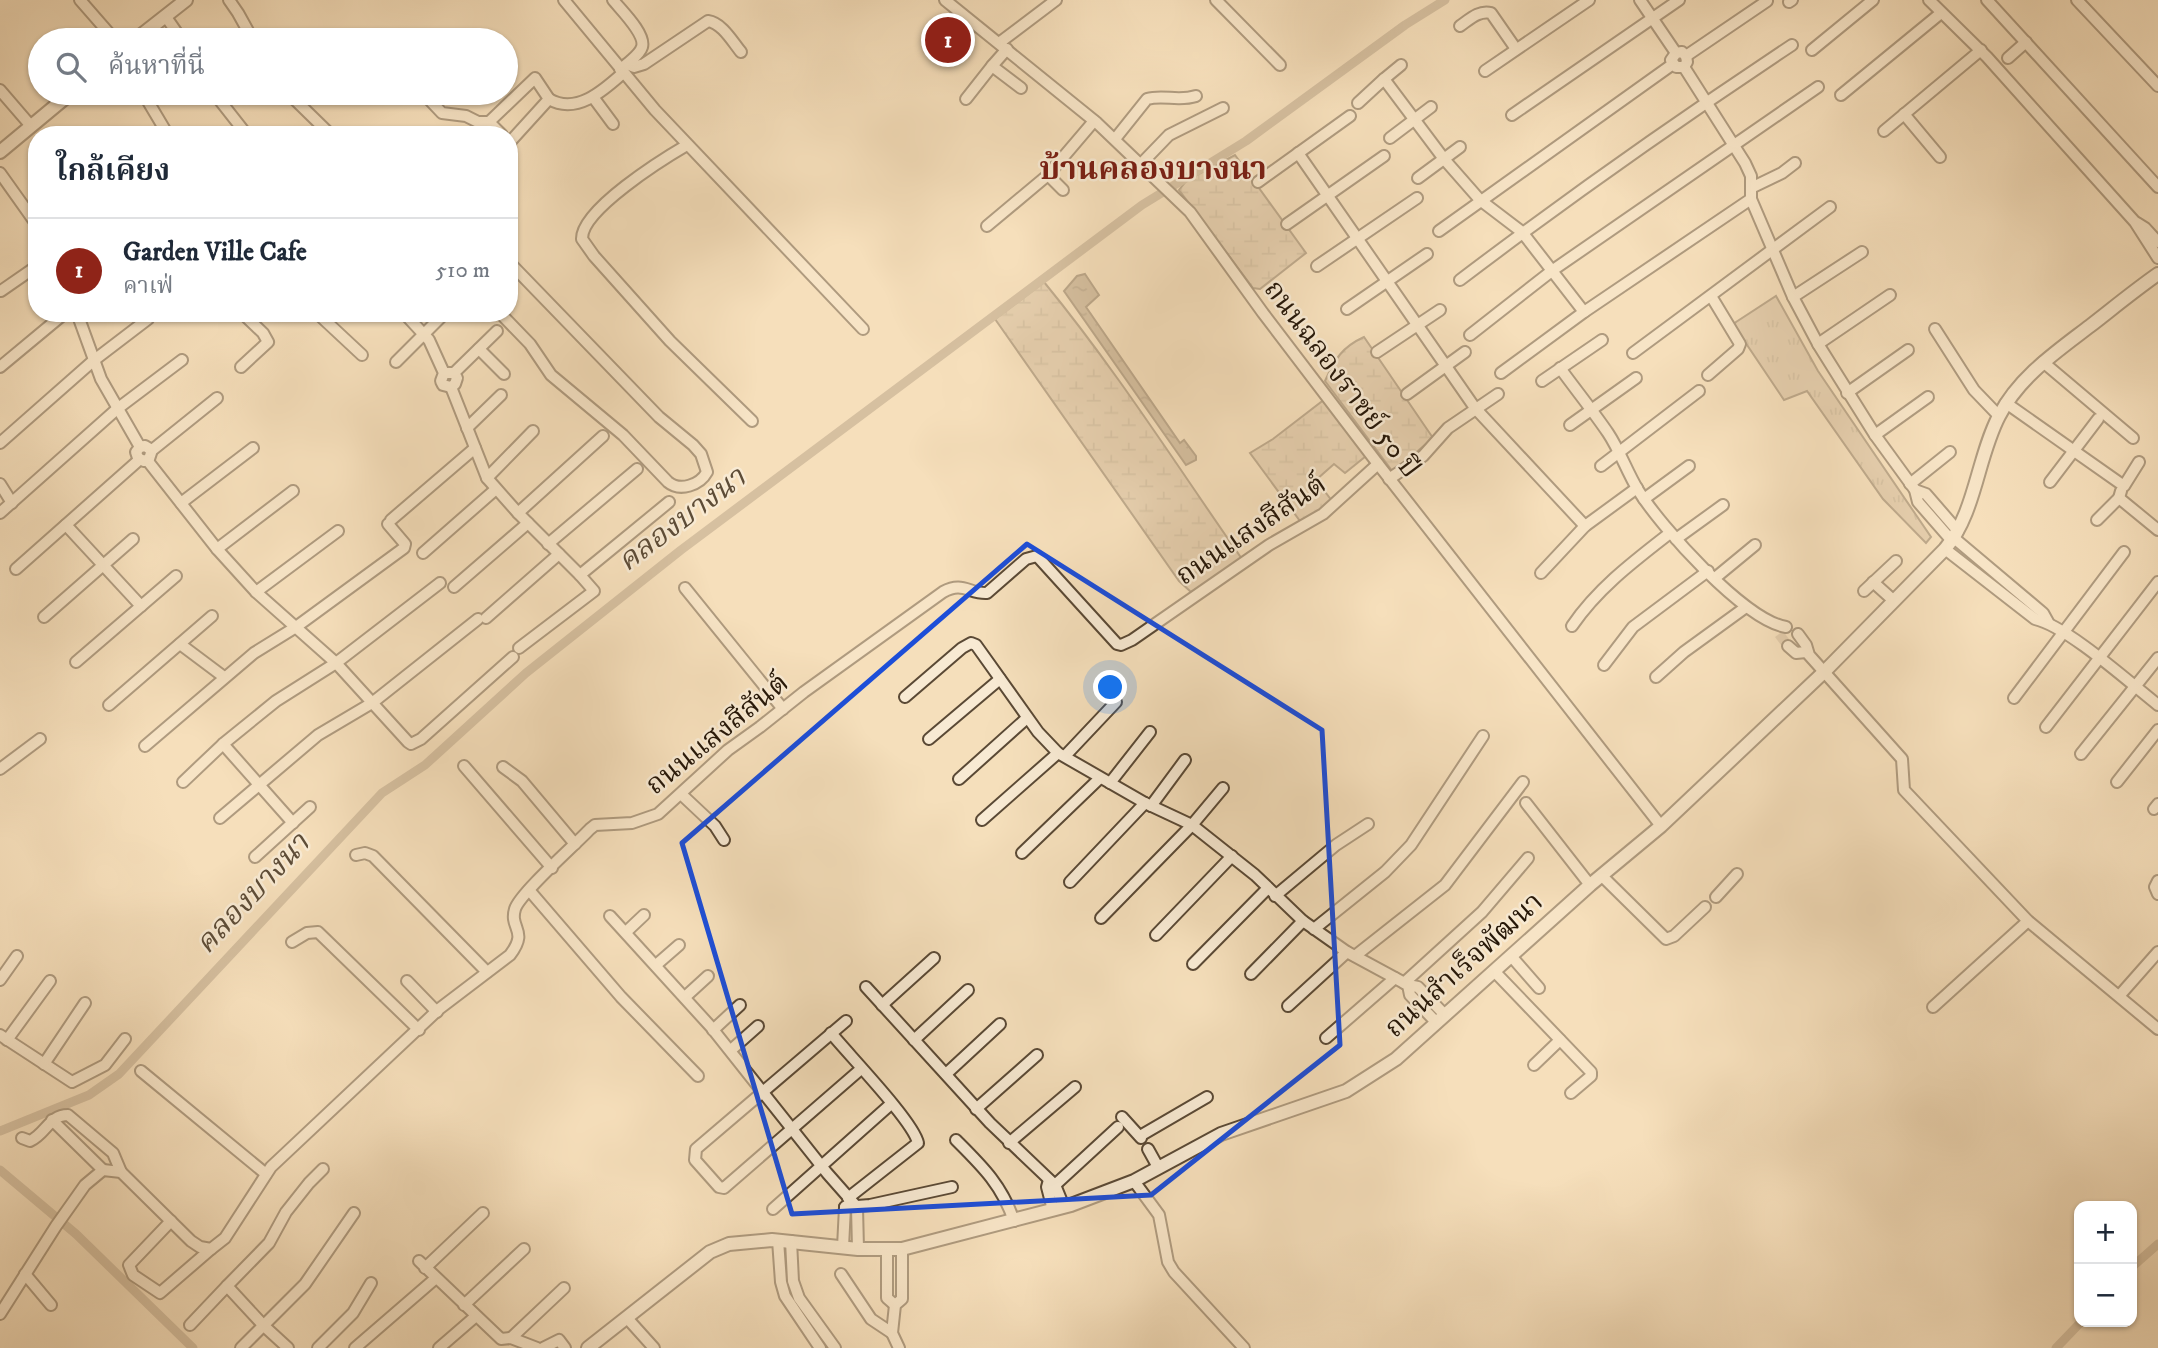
<!DOCTYPE html>
<html lang="th">
<head>
<meta charset="utf-8">
<style>
  body { margin:0; font-family:"IM FELL DW Pica","Noto Serif Thai",serif; background:#f2f2f3; color:#1f2937 }
  .controls { position:absolute; right:21px; bottom:21px; display:grid; overflow:hidden; border-radius:14px; box-shadow:0 2px 5px #0004 }
  .controls button { width:63px; height:63px; display:grid; place-items:center; padding:0; border:0; border-bottom:2px solid #e0e1e3; background:#fff; color:#1f2937; font:35px sans-serif }
  .you { position:absolute; left:1111px; top:688px; width:24px; height:24px; margin:-18px; border:5px solid #fff; border-radius:50%; background:#1a73e8; box-shadow:0 0 0 10px #1a73e833 }
  .badge { display:grid; place-items:center; width:46px; height:46px; border-radius:50%; background:#8f2418; color:#fff; font-size:23px; font-weight:700 }
  .pin { position:absolute; translate:-50% -50%; border:4px solid #fff; box-shadow:0 2px 7px #0006 }
  .list { margin:0; padding:0; list-style:none }
  h2 { display:flex; justify-content:space-between; align-items:center; height:91px; margin:0; padding:0 28px; font-size:30px }
  h2 small { font-size:23px; font-weight:400; color:#747a83 }
  .list li { display:grid; grid-template-columns:46px 1fr auto; gap:21px; align-items:center; box-sizing:border-box; height:105px; padding:0 28px; border-top:2px solid #e0e1e3 }
  .list b { display:block; font-size:26px; white-space:nowrap }
  .list p { margin:0; font-size:23px; white-space:nowrap; color:#747a83 }
  .list em { font-size:23px; font-style:normal; color:#747a83 }
  .icon { flex:none; width:38px; height:38px; fill:none; stroke:currentColor; stroke-width:2; stroke-linecap:round; stroke-linejoin:round }
  .map { position:relative; flex:none; width:2158px; height:1348px; overflow:hidden }
  .search { position:absolute; background:#fff; box-shadow:0 2px 5px #0004; left:28px; top:28px; width:490px; height:77px; display:flex; align-items:center; gap:18px; box-sizing:border-box; padding:0 24px; border-radius:38px; color:#747a83; font-size:26px }
  .panel { position:absolute; background:#fff; box-shadow:0 2px 5px #0004; left:28px; top:126px; width:490px; height:196px; border-radius:28px }
  .map>svg:first-child { display:block }
  .wetland { fill:url(#wetland-marsh); stroke:#7c6a52; stroke-width:2 }
  .park { fill:url(#park-tufts); stroke:#7c6a52; stroke-width:2 }
  .water { fill:url(#water-ripples); stroke:#78664f; stroke-width:2 }
  .lines { fill:none; stroke-linecap:round; stroke-linejoin:round }
  .canal { stroke:#af9b7e; stroke-width:9 }
  .minor-tunnel { stroke:#ccb797; stroke-width:10; stroke-dasharray:10 5; stroke-linecap:butt }
  .minor-casing { stroke:#5a4935; stroke-width:14 }
  .tertiary-casing { stroke:#5a4935; stroke-width:16 }
  .minor { stroke:#f8ead3; stroke-width:10 }
  .tertiary { stroke:#f8ead3; stroke-width:12 }
  .marked { fill:none; stroke:#1d4ed8; stroke-width:5; stroke-linejoin:round }
  .labels { text-anchor:middle; dominant-baseline:central; stroke-width:5; stroke-linejoin:round; paint-order:stroke }
  .street-label { font-size:28px; fill:#261708; stroke:#f8ead3 }
  .water-label { font-size:30px; font-style:italic; fill:#5d4c37; stroke:#f8ead3 }
  .quarter-label { font-size:32px; font-weight:bold; fill:#7a1f14; stroke:#f8ead3 }
</style>
</head>
<body>
<div class="map">
<svg width="2158" height="1348" viewBox="0 0 2158 1348">
  <defs>
    <pattern id="wetland-marsh" width="20" height="14" patternUnits="userSpaceOnUse" patternTransform="scale(1.75)"><rect width="20" height="14" fill="#d2bd9d"/><path d="M1 5h8M5 5V1M11 12h8M15 12V8" fill="none" stroke="#b4a286"/></pattern>
    <pattern id="park-tufts" width="24" height="20" patternUnits="userSpaceOnUse" patternTransform="scale(1.75)"><rect width="24" height="20" fill="#d2bd9d"/><path d="M3 7l-1-3M5 7V3M7 7l1-3M15 17l-1-3M17 17v-4M19 17l1-3" fill="none" stroke="#b4a286"/></pattern>
    <pattern id="water-ripples" width="26" height="14" patternUnits="userSpaceOnUse" patternTransform="scale(1.75)"><rect width="26" height="14" fill="#af9b7e"/><path d="M2 4q2-2 4 0t4 0M15 11q2-2 4 0t4 0" fill="none" stroke="#8e7d65"/></pattern>
  </defs>
  <rect width="100%" height="100%" fill="#f5dfbb"/>
  <filter id="stains"><feTurbulence type="fractalNoise" baseFrequency=".00286" numOctaves="4"/><feColorMatrix values="0 0 0 0 .2 0 0 0 0 .09 0 0 0 0 .02 0 0 0 .5 -.17"/></filter>
  <radialGradient id="worn" r=".72"><stop offset=".6" stop-color="#630" stop-opacity="0"/><stop offset="1" stop-color="#630" stop-opacity=".3"/></radialGradient>
  <g class="wetland">
    <polygon points="1235,155 1306,253 1260,289 1253,288 1179,190 1187,180"/>
    <path d="M1044 282C1117 371 1177 466 1242 559L1191 592 1179 581 995 319Z"/>
    <path d="M1364 337 1433 438 1393 472 1325 381C1335 359 1342 347 1364 337Z"/>
    <polygon points="1325,399 1366,456 1345,473 1334,464 1316,480 1332,501 1317,515 1300,521 1250,453 1273,439"/>
  </g>
  <polygon class="park" points="1776,296 1818,371 1931,537 1926,543 1883,499 1807,391 1784,400 1733,324"/>
  <polygon class="water" points="1085,274 1099,295 1086,307 1180,443 1184,440 1196,456 1196,460 1186,465 1064,291 1077,276"/>
  <g class="lines">
    <g class="canal">
      <polyline points="0,1131 89,1095 119,1074 382,793 425,765 526,673 681,550 1142,205 1246,141 1405,25 1445,0"/>
      <polyline points="0,1170 76,1234 193,1348"/>
      <polyline points="2132,1267 2158,1244"/>
      <polyline points="2056,1348 2081,1322"/>
    </g>
    <polyline class="minor-tunnel" points="1779,634 1788,646"/>
    <g class="minor-casing">
      <g id="minor">
        <polyline points="80,0 115,40"/>
        <polyline points="229,0 238,13 253,40"/>
        <polyline points="564,0 655,110 863,329"/>
        <path d="M613 0C621 10 646 34 642 47 640 54 632 59 627 64"/>
        <polyline points="945,0 1097,123 1190,212 1263,313 1378,464 1661,826"/>
        <polyline points="1216,0 1280,65"/>
        <polyline points="1640,0 1676,53 1682,52 1686,56 1687,62 1684,67 1676,67 1671,60 1676,53"/>
        <polyline points="1929,0 1987,57 2135,222 2158,258"/>
        <polyline points="1987,0 2158,187"/>
        <polyline points="2077,0 2158,86"/>
        <polyline points="1789,2 1792,0"/>
        <polyline points="166,17 182,40"/>
        <path d="M1460 26C1470 19 1479 10 1491 13L1516 49"/>
        <polyline points="152,27 163,40"/>
        <polyline points="999,43 1056,0"/>
        <polyline points="1007,49 992,66 1021,88"/>
        <polyline points="1812,50 1873,0"/>
        <polyline points="1686,56 1767,1"/>
        <polyline points="2008,58 2026,42"/>
        <polyline points="1684,67 1745,163 1751,176 1751,199 1793,297 1818,344 1875,435 1915,490 1918,502 1952,541"/>
        <path d="M620 69 627 64 634 67 644 64 708 21C722 23 732 41 741 52"/>
        <polyline points="1485,71 1589,0"/>
        <polyline points="1384,79 1401,65"/>
        <polyline points="0,90 31,126"/>
        <polyline points="143,93 168,135"/>
        <polyline points="214,93 247,135"/>
        <polyline points="288,93 331,135"/>
        <polyline points="423,93 442,113 466,116 478,122 489,122 535,78 549,99 509,143"/>
        <polyline points="1841,95 1941,13"/>
        <polyline points="593,97 613,124"/>
        <path d="M549 99C576 115 603 91 623 73"/>
        <polyline points="966,99 992,66"/>
        <polyline points="1358,103 1384,79 1444,159 1480,200 1522,232 1584,312"/>
        <polyline points="1904,114 1940,157"/>
        <polyline points="1512,115 1679,0"/>
        <polyline points="489,122 502,135"/>
        <polyline points="1884,131 1981,50"/>
        <polyline points="1390,138 1431,107"/>
        <path d="M1115 139 1147 99C1164 94 1177 102 1196 96"/>
        <path d="M687 145C663 159 581 210 582 239L594 256 670 341 752 421"/>
        <polyline points="1298,153 1475,408 1585,526"/>
        <polyline points="1141,164 1169,135 1223,108"/>
        <polyline points="0,173 37,225"/>
        <polyline points="1048,175 1063,190"/>
        <polyline points="1418,178 1460,147"/>
        <polyline points="1258,182 1350,116"/>
        <polyline points="1753,187 1782,173 1795,163"/>
        <polyline points="2137,223 2145,228 2158,242"/>
        <polyline points="1287,224 1384,156"/>
        <polyline points="987,226 1048,175 1094,121"/>
        <polyline points="1439,231 1673,64"/>
        <polyline points="1317,266 1417,198"/>
        <path d="M1460 280C1568 198 1679 120 1792 45"/>
        <polyline points="1,291 37,266"/>
        <polyline points="1793,297 1862,252"/>
        <polyline points="1347,309 1427,254"/>
        <polyline points="77,313 101,379 140,447 145,446 150,449 151,453 149,459 144,461 138,458 136,452 140,447"/>
        <polyline points="213,313 221,313"/>
        <polyline points="317,313 362,355"/>
        <polyline points="404,313 429,340 444,373 441,381 443,385 451,387 455,384 457,378 454,373 444,373"/>
        <path d="M500 313 530 344 551 375 623 435 668 482C680 492 700 485 707 472L701 454 693 445 659 417 509 262"/>
        <polyline points="1935,329 1974,390 1999,416"/>
        <polyline points="1470,335 1553,270 1818,87"/>
        <polyline points="1818,344 1890,295"/>
        <polyline points="479,349 504,374"/>
        <polyline points="1377,352 1440,310"/>
        <polyline points="1633,353 1830,207"/>
        <polyline points="396,362 445,313"/>
        <polyline points="2043,362 2133,438"/>
        <polyline points="0,367 65,313"/>
        <polyline points="241,367 268,342 263,333 242,313"/>
        <path d="M1560 368C1576 390 1593 411 1608 433 1620 451 1627 472 1638 490 1661 527 1744 620 1786 627"/>
        <polyline points="454,373 497,331"/>
        <polyline points="1501,373 1584,312 1751,199"/>
        <polyline points="1708,375 1738,349 1740,344 1711,296"/>
        <polyline points="1542,381 1602,340"/>
        <polyline points="451,387 487,478 518,513 580,575 669,502"/>
        <polyline points="1847,393 1908,350"/>
        <polyline points="1407,394 1465,352"/>
        <polyline points="2006,403 2124,486 2139,462"/>
        <polyline points="1570,425 1636,378"/>
        <polyline points="467,428 501,395"/>
        <polyline points="1875,435 1928,397"/>
        <polyline points="0,443 93,361 148,319"/>
        <polyline points="151,451 217,398"/>
        <polyline points="147,460 217,549 256,592 336,663 408,742 411,744 421,739 513,657"/>
        <polyline points="1601,466 1699,391"/>
        <polyline points="487,478 533,431"/>
        <polyline points="1389,479 1423,456 1448,428 1498,394"/>
        <polyline points="2050,482 2098,419"/>
        <polyline points="0,484 12,503"/>
        <polyline points="1910,484 1950,452"/>
        <polyline points="1915,490 1926,494 1958,531"/>
        <polyline points="2119,498 2158,530"/>
        <polyline points="1644,499 1689,466"/>
        <polyline points="181,503 253,448"/>
        <polyline points="0,513 117,409 182,360"/>
        <polyline points="518,513 603,436"/>
        <polyline points="391,520 475,448"/>
        <polyline points="2097,520 2119,498 2121,491"/>
        <polyline points="66,525 141,606"/>
        <polyline points="1954,538 2043,613 2048,622"/>
        <polyline points="1676,539 1723,505"/>
        <polyline points="548,544 637,469"/>
        <polyline points="217,549 293,491"/>
        <path d="M1945 549 2035 619C2067 626 2130 683 2158 705"/>
        <polyline points="423,553 496,489"/>
        <polyline points="16,569 139,460"/>
        <polyline points="1541,573 1585,526 1637,488"/>
        <polyline points="1715,578 1755,545"/>
        <polyline points="1873,582 1893,600"/>
        <polyline points="454,587 528,523"/>
        <polyline points="685,588 783,709"/>
        <polyline points="1864,591 1896,561"/>
        <polyline points="256,592 338,531"/>
        <polyline points="44,617 133,539"/>
        <polyline points="486,618 559,554"/>
        <path d="M1572 626C1598 588 1634 561 1670 533"/>
        <polyline points="1798,634 1806,645 1809,655 1902,759 1904,790 2028,921 2158,1029"/>
        <polyline points="180,644 224,677"/>
        <polyline points="1788,646 1796,653 1806,652"/>
        <polyline points="519,648 594,591 580,575"/>
        <polyline points="76,662 176,576"/>
        <polyline points="1604,665 1633,627 1708,571"/>
        <polyline points="1656,677 1684,652 1746,607"/>
        <polyline points="905,697 962,648 971,643 976,645 1038,732 1058,753 1145,803 1192,825 1255,875 1303,921 1347,952 1408,985 1418,987 1444,1014"/>
        <polyline points="2014,698 2124,552"/>
        <polyline points="109,705 212,616"/>
        <polyline points="2046,727 2158,582"/>
        <polyline points="929,739 1000,679"/>
        <polyline points="223,744 293,823"/>
        <polyline points="145,746 254,653 296,627 404,548 405,544 388,524"/>
        <polyline points="2081,754 2158,658"/>
        <polyline points="1065,756 1116,702"/>
        <polyline points="464,766 552,868"/>
        <polyline points="503,767 522,781 575,844"/>
        <polyline points="0,769 40,739"/>
        <polyline points="959,779 1027,718"/>
        <polyline points="183,782 223,744 276,701 336,663 440,583"/>
        <polyline points="2117,782 2158,730"/>
        <polyline points="1110,783 1150,732"/>
        <polyline points="681,794 715,826 724,840"/>
        <polyline points="1526,803 1590,885"/>
        <polyline points="1151,806 1185,760"/>
        <polyline points="2154,809 2158,804"/>
        <polyline points="220,818 318,735 372,703 478,619"/>
        <polyline points="982,820 1058,753"/>
        <polyline points="1022,853 1100,778"/>
        <polyline points="356,855 365,853 373,856 487,972"/>
        <polyline points="255,857 310,807"/>
        <polyline points="1602,876 1666,939 1674,936 1705,907"/>
        <polyline points="2158,881 2155,887 2158,894"/>
        <polyline points="1070,882 1145,803"/>
        <polyline points="529,890 621,997 698,1076"/>
        <polyline points="1275,896 1336,845 1368,824"/>
        <polyline points="1716,897 1737,874"/>
        <polyline points="610,916 711,1027 827,1173 857,1207 858,1249"/>
        <polyline points="1101,918 1192,825 1223,788"/>
        <polyline points="1314,929 1385,872 1411,845 1483,736"/>
        <polyline points="626,932 644,915"/>
        <polyline points="1156,935 1232,856"/>
        <polyline points="292,942 307,933 318,932 419,1030"/>
        <polyline points="1355,956 1445,885 1523,782"/>
        <polyline points="1511,956 1539,988"/>
        <polyline points="1193,964 1268,888"/>
        <polyline points="656,965 679,945"/>
        <polyline points="1494,971 1591,1072 1591,1076 1571,1093"/>
        <polyline points="1251,974 1303,921"/>
        <polyline points="0,980 17,956"/>
        <polyline points="407,981 437,1012"/>
        <polyline points="1404,983 1482,912 1528,858"/>
        <polyline points="1408,985 1410,995 1436,1022"/>
        <polyline points="866,987 990,1123 1055,1185 1064,1207"/>
        <polyline points="2120,995 2158,952"/>
        <polyline points="685,997 708,976"/>
        <polyline points="882,1005 934,958"/>
        <polyline points="1288,1006 1347,952"/>
        <polyline points="1933,1007 2028,921"/>
        <polyline points="846,1021 696,1149 695,1160 719,1187 724,1188 861,1069"/>
        <polyline points="713,1030 740,1005"/>
        <path d="M831 1033C848 1054 914 1122 918 1143L848 1198"/>
        <polyline points="0,1035 72,1082 105,1065 125,1039"/>
        <polyline points="1326,1038 1395,978"/>
        <polyline points="7,1040 50,981"/>
        <polyline points="914,1040 968,990"/>
        <polyline points="731,1050 758,1026"/>
        <polyline points="44,1064 85,1003"/>
        <polyline points="1534,1065 1560,1040"/>
        <polyline points="141,1071 266,1174"/>
        <polyline points="946,1074 1000,1024"/>
        <polyline points="976,1109 1037,1055"/>
        <polyline points="1122,1117 1141,1138"/>
        <polyline points="52,1120 103,1170"/>
        <polyline points="1140,1136 1207,1097"/>
        <path d="M22 1138 30 1141C46 1134 49 1115 68 1115L113 1153 121 1172"/>
        <path d="M956 1140C982 1166 1002 1185 1014 1221"/>
        <polyline points="1009,1143 1075,1087"/>
        <polyline points="1148,1149 1158,1167"/>
        <polyline points="1049,1180 1047,1187 1053,1210"/>
        <polyline points="1134,1181 1159,1215 1168,1262 1174,1272 1244,1348"/>
        <polyline points="1055,1185 1118,1127"/>
        <polyline points="845,1207 870,1205 952,1187"/>
        <polyline points="773,1209 891,1104"/>
        <polyline points="171,1221 129,1265 133,1275 160,1293 211,1249"/>
        <polyline points="778,1240 781,1282 785,1296 820,1348"/>
        <polyline points="791,1241 793,1281 799,1298 835,1348"/>
        <polyline points="843,1247 845,1207 849,1204"/>
        <polyline points="887,1250 887,1298 895,1305"/>
        <polyline points="419,1261 501,1339 511,1338 537,1348"/>
        <polyline points="425,1268 483,1213"/>
        <polyline points="25,1274 51,1305"/>
        <polyline points="841,1274 871,1319 892,1333"/>
        <polyline points="464,1305 524,1249"/>
        <path d="M0 1314 56 1226 85 1185 103 1170 121 1172 191 1241 200 1247 211 1249 225 1238 271 1167 439 1009 510 955C529 930 509 929 515 909 520 893 575 845 590 829L595 825 632 823 658 814 728 750 760 727 804 692 943 592C963 581 969 594 987 593L1026 559 1037 556 1117 644 1121 645 1132 640 1269 545 1323 514 1378 464"/>
        <polyline points="627,1318 654,1348"/>
        <polyline points="190,1325 227,1286"/>
        <polyline points="511,1338 564,1288"/>
        <polyline points="241,1348 305,1284 354,1213"/>
        <polyline points="288,1348 264,1326 227,1286 269,1243 286,1212 309,1183 323,1169"/>
        <polyline points="318,1348 353,1313 371,1283"/>
        <polyline points="355,1348 436,1278"/>
        <polyline points="439,1348 476,1316"/>
        <polyline points="543,1348 559,1340 565,1348"/>
        <polyline points="899,1348 892,1333 895,1305 902,1299 902,1249"/>
      </g>
    </g>
    <g class="tertiary-casing">
      <g id="tertiary">
        <polyline points="135,40 186,0"/>
        <polyline points="0,152 71,93"/>
        <path d="M588 1348 710 1252 729 1244 772 1240 858 1249H902L1071 1205 1134 1181 1221 1134 1346 1091 1396 1059 1590 885 1661 826 1824 672 1945 549C1976 512 1977 458 1999 416 2019 377 2056 352 2090 326 2112 309 2135 290 2158 274"/>
      </g>
    </g>
    <use href="#minor" class="minor"/>
    <use href="#tertiary" class="tertiary"/>
  </g>
  <path d="M0 0H2158V1348H0ZM1027 544 1322 730 1340 1045 1151 1195 792 1214 682 843Z" fill="#f5dfbb" fill-opacity=".55" fill-rule="evenodd"/>
  <path class="marked" d="M1027 544 1322 730 1340 1045 1151 1195 792 1214 682 843Z"/>
  <g class="labels">
    <g class="street-label">
      <text transform="translate(1342 379) rotate(53)">ถนนฉลองราชย์ 50 ปี</text>
      <text transform="translate(1251 530) rotate(-34)">ถนนแสงสีสันต์</text>
      <text transform="translate(717 734) rotate(-39)">ถนนแสงสีสันต์</text>
      <text transform="translate(1464 965) rotate(-42)">ถนนสำเร็จพัฒนา</text>
    </g>
    <g class="water-label">
      <text transform="translate(682 520) rotate(-37)">คลองบางนา</text>
      <text transform="translate(253 894) rotate(-47)">คลองบางนา</text>
    </g>
    <g class="quarter-label">
      <text x="1153" y="170">บ้านคลองบางนา</text>
    </g>
  </g>
  <rect width="100%" height="100%" filter="url(#stains)"/>
  <rect width="100%" height="100%" fill="url(#worn)"/>
</svg>
<div class="controls">
<button>+</button>
<button>−</button>
</div>
<div class="you"></div>
<div class="pin badge" style="left:948px;top:40px">1</div>
<div class="search"><svg class="icon" aria-label="search" viewBox="0 0 24 24"><circle cx="10" cy="10" r="6"/><path d="M15 15l6 6"/></svg>ค้นหาที่นี่</div>
<section class="panel">
<h2>ใกล้เคียง<small></small></h2>
<ul class="list">
<li><span class="badge">1</span><div><b>Garden Ville Cafe</b><p>คาเฟ่</p></div><em>510 m</em></li>
</ul>
</section>
</div>
</body>
</html>
